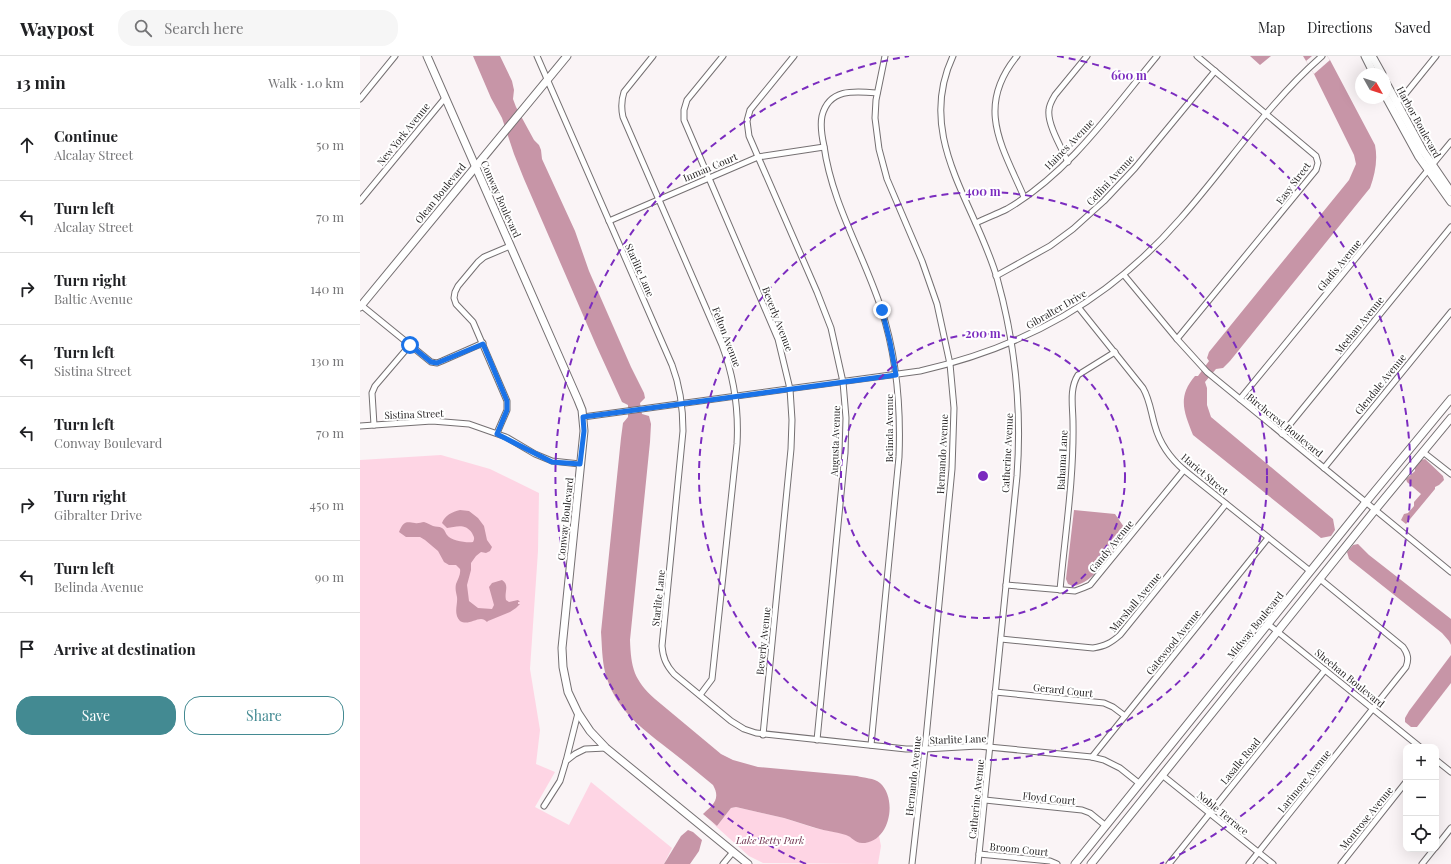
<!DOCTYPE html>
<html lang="en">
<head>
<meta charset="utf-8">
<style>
  body { margin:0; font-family:"Playfair Display",serif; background:#f6f6f6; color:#202124 }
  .controls { position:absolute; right:12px; bottom:12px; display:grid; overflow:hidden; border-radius:8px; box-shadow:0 4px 16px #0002 }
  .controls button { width:36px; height:36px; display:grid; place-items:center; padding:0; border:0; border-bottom:1px solid #e0e0e0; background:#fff; color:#202124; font:20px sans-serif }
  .compass { position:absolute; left:995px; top:12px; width:36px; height:36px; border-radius:50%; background:#fff; box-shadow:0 4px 16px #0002; rotate:129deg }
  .stop { position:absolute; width:12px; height:12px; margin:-9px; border:3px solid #1a73e8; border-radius:50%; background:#fff }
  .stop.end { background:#1a73e8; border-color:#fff; box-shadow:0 1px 4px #0008 }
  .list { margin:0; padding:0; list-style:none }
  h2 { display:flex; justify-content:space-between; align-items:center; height:52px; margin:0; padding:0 16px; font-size:17px }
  h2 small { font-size:13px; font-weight:400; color:#757577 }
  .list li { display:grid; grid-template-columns:26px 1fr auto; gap:12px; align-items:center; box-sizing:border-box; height:72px; padding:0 16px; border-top:1px solid #e0e0e0 }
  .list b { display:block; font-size:15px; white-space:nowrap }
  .list p { margin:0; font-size:13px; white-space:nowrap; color:#757577 }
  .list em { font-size:13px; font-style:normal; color:#757577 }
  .actions { display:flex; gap:8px; padding:12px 16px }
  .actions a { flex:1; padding:9px 0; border:1px solid #438a92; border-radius:16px; text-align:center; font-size:14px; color:#438a92 }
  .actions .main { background:#438a92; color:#fff }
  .icon { flex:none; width:22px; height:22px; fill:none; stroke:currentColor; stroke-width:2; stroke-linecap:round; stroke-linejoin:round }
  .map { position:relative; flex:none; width:1091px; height:808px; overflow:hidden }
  header { display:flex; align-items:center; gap:24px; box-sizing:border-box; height:56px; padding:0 20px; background:#fff; border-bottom:1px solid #e0e0e0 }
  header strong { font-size:19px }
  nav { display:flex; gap:22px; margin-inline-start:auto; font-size:14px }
  .search { width:280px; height:36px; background:#f6f6f6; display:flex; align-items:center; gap:10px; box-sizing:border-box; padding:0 14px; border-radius:16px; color:#757577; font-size:15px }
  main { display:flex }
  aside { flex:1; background:#fff }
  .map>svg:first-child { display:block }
  .green { fill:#fed5e4 }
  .water { fill:#c795a7 }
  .pier { fill:#faf4f6 }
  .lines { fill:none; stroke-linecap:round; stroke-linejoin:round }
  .minor-casing { stroke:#757072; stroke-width:7 }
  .tertiary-casing { stroke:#757072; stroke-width:9 }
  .minor { stroke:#fff; stroke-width:5 }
  .tertiary { stroke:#fff; stroke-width:7 }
  .route { stroke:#1a73e8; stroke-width:5 }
  .ring { fill:none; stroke:#7b2cbf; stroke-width:2; stroke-dasharray:7 5 }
  .labels { text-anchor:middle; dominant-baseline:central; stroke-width:4; stroke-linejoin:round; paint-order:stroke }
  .street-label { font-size:10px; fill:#262324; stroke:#fff }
  .park-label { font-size:10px; font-style:italic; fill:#6b2d49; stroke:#fff }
  .centre { fill:#7b2cbf; stroke:#fff; stroke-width:2 }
  .ring-label { font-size:12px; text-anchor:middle; font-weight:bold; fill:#7b2cbf; stroke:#fff; stroke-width:4; stroke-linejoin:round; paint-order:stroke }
</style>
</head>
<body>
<header>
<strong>Waypost</strong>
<div class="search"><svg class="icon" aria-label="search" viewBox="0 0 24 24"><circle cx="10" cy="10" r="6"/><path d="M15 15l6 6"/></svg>Search here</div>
<nav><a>Map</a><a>Directions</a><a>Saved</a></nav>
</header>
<main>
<aside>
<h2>13 min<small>Walk · 1.0 km</small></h2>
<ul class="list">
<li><svg class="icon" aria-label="ahead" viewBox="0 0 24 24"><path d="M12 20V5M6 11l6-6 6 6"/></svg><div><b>Continue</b><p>Alcalay Street</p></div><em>50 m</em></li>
<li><svg class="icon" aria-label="left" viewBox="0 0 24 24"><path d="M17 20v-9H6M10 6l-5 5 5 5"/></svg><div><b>Turn left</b><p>Alcalay Street</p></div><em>70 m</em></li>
<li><svg class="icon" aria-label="right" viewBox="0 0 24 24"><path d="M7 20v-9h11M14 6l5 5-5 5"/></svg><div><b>Turn right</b><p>Baltic Avenue</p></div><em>140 m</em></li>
<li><svg class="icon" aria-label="left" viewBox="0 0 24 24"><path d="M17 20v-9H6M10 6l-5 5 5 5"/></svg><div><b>Turn left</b><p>Sistina Street</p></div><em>130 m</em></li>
<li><svg class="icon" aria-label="left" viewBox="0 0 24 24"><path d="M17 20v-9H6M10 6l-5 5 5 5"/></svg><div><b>Turn left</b><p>Conway Boulevard</p></div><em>70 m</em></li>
<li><svg class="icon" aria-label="right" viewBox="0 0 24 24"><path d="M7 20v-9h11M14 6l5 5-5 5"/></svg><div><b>Turn right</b><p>Gibralter Drive</p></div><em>450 m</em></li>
<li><svg class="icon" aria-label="left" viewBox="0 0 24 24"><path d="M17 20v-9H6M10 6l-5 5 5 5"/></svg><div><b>Turn left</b><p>Belinda Avenue</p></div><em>90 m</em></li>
<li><svg class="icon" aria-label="arrive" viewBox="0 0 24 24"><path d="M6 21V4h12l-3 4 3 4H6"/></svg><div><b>Arrive at destination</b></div></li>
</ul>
<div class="actions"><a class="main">Save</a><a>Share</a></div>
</aside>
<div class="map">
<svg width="1091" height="808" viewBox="0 0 1091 808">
  <rect width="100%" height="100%" fill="#faf4f6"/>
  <g class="green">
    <polygon points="81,399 130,413 179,437 178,495 170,613 180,674 176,708 195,716 175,751 209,769 231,726 312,792 304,808 0,808 0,404"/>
    <polygon points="376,751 424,762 455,772 485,778 501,787 508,786 519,780 521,790 518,808 403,807 389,800 350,765 357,770 371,752"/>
  </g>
  <g class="water">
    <path d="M113 0H140L152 25 154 34 153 43 156 51 174 84 179 89 181 94 182 103 215 175 229 215 271 311 284 337 285 342 280 347 282 358 289 360 291 368 290 386 270 584C271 612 274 624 295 643L361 698 373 704 398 711 497 720C504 722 514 722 520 727 538 743 530 787 502 787 495 787 492 781 486 779 476 776 466 775 456 772 445 769 435 765 424 762 408 758 392 755 376 751L371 752 357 770 343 758C353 749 361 743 353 729 338 717 323 704 307 692 280 671 254 652 245 616 242 603 242 590 241 576L261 382 263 367 268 361V349L262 346 236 289 164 123 154 98 142 62 131 42Z"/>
    <polygon points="890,0 911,0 900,9"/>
    <path d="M943 0H967L970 4 1015 89C1018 104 1015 118 1010 132L870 305 863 312 856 313 845 326 847 332V349L851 361 973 463 975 474 971 480 961 482 833 379C824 356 817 341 835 320H838L849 305 847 302 849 296 989 124 996 108 994 99 954 18Z"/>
    <polygon points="1065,403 1083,420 1084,424 1079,429 1075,431 1075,433 1046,468 1041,464 1044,458 1048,457 1054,450 1054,446 1061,438 1047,426 1046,423 1055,415 1055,412 1061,404"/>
    <path d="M100 454 109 455 118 462 124 470 127 484 132 491 130 495 126 497 121 496 116 500 111 507V514L107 529 109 545 118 552 132 553 134 549 129 531 132 527 142 524C150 529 144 536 146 544L149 546 158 544 160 546H158V548H160L156 552 150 556 128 565 127 566C120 557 110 571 100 565 93 557 98 549 97 541 96 536 95 533 96 528 98 523 101 518 100 513L96 509H89L84 506 78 495 65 484 60 481H46L39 476C43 466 45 465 55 467 58 468 61 466 64 466 68 467 70 469 73 470 76 471 79 470 82 472 85 474 85 476 87 479 91 485 107 487 113 486 115 482 114 481 112 477 105 467 96 471 87 472L82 467C85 459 92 456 100 454Z"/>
    <path d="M714 454 755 458 764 471V474L761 477 762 483C750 499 734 527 713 530L708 528 706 523Z"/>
    <polygon points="998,488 1009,499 1091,563 1091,589 1089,585 1082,577 989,503 987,496 993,489"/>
    <polygon points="1091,599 1091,627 1057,671 1051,671 1045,666 1045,662 1049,655"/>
    <polygon points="328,774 333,776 342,784 339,795 330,808 304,808 321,780"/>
  </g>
  <polygon class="pier" points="952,0 967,0 970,4 954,18 946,5"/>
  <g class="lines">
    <g class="minor-casing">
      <g id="minor">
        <path d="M177 0 312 309C320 330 323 352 323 375L302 590C303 602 306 609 314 618L371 665 384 673 396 677 546 693H565L618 690 732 701 744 704 760 712 780 728"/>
        <path d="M293 0 264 36C261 45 261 52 263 61L362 289C374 321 379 353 377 388L352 623 340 639"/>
        <polyline points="363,0 327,44 324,54 324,64 418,283 430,333 432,364 431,393 403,679"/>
        <polyline points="434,0 390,54 387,65 389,80 457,236 471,272 483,326 486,362 485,397 457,684"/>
        <polyline points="525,0 516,44 515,62 519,93 527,123 562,205 577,248 590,308 594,352 592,413 565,693 552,808"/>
        <path d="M593 0C555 81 615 146 637 222 655 286 662 352 657 420L618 808"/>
        <path d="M657 0C615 51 642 90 664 141"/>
        <polyline points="0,43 35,0"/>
        <polyline points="1035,47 1042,42 1076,0"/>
        <path d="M708 106C702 93 687 68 689 54 689 49 692 44 695 39L727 0"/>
        <polyline points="0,145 85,42"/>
        <polyline points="249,165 391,104 398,101 464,91"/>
        <path d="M616 167C626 162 637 158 647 153 709 117 752 54 797 0"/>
        <polyline points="764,219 817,283 847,316 1091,516"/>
        <polyline points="636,220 690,190 713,173 744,145 775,112 855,15"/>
        <polyline points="1,249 71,306 77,307 82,305 123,287"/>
        <path d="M719 252 783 332C790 344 791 357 795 370 800 388 810 402 824 414L950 515"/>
        <polyline points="817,283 956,114 958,107 956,100 837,0"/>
        <polyline points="880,343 1091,86"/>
        <path d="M223 361 560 315C665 291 750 244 821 162 868 109 908 47 962 0"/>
        <polyline points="14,369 12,337 15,330 50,289"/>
        <polyline points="0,370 72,365 109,368 146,381 175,398 192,405 220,408"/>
        <polyline points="137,377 147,354 147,345 113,266 96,248 94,242 95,236 98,230 118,206 124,201 150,190"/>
        <polyline points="922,378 1091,171"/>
        <polyline points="1063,396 1091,418"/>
        <polyline points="964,412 1091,256"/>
        <polyline points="646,529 715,535 723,532 730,529 824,414"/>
        <path d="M700 534C705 479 714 422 713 367 713 351 709 333 718 319L755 296"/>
        <polyline points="908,568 1060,691"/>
        <path d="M641 583 733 592C745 590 751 587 760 579L866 448"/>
        <polyline points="635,636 744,647 753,651 765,660"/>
        <path d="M511 689 539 401C541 351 537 301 521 252 503 197 472 148 464 90 462 81 460 70 462 60 469 32 495 35 517 37"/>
        <polyline points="732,701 908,482"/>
        <polyline points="1076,704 1091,716"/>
        <polyline points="206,705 218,657"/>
        <polyline points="802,719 913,808"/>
        <polyline points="625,744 722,754 730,757 746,770"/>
        <polyline points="184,750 200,725 206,705 215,698 225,693 246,692"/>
        <polyline points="1076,791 1091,772"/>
        <polyline points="619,798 690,805 697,808"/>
        <polyline points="363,808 373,796"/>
        <polyline points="809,808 965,614"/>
        <path d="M889 808 1046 611C1049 603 1048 598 1043 591L960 523"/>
        <polyline points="981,808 1046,726"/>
        <polyline points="1062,808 1074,793"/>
      </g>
    </g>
    <g class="tertiary-casing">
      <g id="tertiary">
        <polyline points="67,0 218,344 222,354 224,375 202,592 203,611 208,636 218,657 230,675 246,692 388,808"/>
        <polyline points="1005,0 1014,18"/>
        <polyline points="1012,0 1022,18"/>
        <polyline points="1025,25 1063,95 1091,136"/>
        <polyline points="1025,39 1059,101 1091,146"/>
        <polyline points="0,251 207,0"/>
        <polyline points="715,808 1006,446 1091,343"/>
        <polyline points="731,808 1015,454 1091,362"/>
      </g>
    </g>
    <use href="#minor" class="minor"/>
    <use href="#tertiary" class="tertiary"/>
  </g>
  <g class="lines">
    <polyline class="route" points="50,289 71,306 77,307 123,288 147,345 147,354 137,378 192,406 220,408 224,375 223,361 536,319 530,286 522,254"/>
  </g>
  <g class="ring">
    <circle cx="623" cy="420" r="142"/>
    <circle cx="623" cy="420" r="284"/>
    <path d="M446 808A426 426 0 0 1 549 0M697 0A426 426 0 0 1 800 808"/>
  </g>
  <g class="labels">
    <g class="street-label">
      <text transform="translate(1059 66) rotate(61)">Harbor Boulevard</text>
      <text transform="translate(43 78) rotate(-51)">New York Avenue</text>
      <text transform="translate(709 88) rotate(-46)">Haines Avenue</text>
      <text transform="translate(350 111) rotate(-23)">Inman Court</text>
      <text transform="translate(750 124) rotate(-47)">Cellini Avenue</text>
      <text transform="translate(933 127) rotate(-53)">Easy Street</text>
      <text transform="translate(80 137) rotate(-51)">Olean Boulevard</text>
      <text transform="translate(141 143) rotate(66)">Conway Boulevard</text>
      <text transform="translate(979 209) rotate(-51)">Gladis Avenue</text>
      <text transform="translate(280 214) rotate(66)">Starlite Lane</text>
      <text transform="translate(696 253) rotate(-30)">Gibralter Drive</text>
      <text transform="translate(418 263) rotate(69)">Beverly Avenue</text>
      <text transform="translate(999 269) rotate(-51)">Meehan Avenue</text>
      <text transform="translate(367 281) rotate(69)">Felton Avenue</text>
      <text transform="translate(1020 328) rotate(-51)">Glendale Avenue</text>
      <text transform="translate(54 358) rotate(-2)">Sistina Street</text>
      <text transform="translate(925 369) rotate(39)">Birchcrest Boulevard</text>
      <text transform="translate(529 372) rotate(-90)">Belinda Avenue</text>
      <text transform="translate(475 385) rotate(-88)">Augusta Avenue</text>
      <text transform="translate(647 397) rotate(-87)">Catherine Avenue</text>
      <text transform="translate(582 398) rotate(-87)">Hernando Avenue</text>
      <text transform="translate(702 404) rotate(-87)">Bahama Lane</text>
      <text transform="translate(845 418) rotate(40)">Hariet Street</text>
      <text transform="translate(205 463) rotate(-84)">Conway Boulevard</text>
      <text transform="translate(751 490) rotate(-51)">Gandy Avenue</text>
      <text transform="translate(298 542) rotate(-84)">Starlite Lane</text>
      <text transform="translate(775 546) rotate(-50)">Marshall Avenue</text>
      <text transform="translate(895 569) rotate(-51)">Midway Boulevard</text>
      <text transform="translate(403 585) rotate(-84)">Beverly Avenue</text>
      <text transform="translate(813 586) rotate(-51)">Gatewood Avenue</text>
      <text transform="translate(990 622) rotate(39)">Sheehan Boulevard</text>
      <text transform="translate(703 634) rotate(6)">Gerard Court</text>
      <text transform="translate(598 683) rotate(-2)">Starlite Lane</text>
      <text transform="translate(880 705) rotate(-51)">Lasalle Road</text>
      <text transform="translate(553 720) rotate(-84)">Hernando Avenue</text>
      <text transform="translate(944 725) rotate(-51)">Larimore Avenue</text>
      <text transform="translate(689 742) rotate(6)">Floyd Court</text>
      <text transform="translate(616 743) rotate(-84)">Catherine Avenue</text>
      <text transform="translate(863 757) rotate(39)">Noble Terrace</text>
      <text transform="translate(1006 762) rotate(-51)">Montrose Avenue</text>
      <text transform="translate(659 793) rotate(6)">Broom Court</text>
    </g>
    <g class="park-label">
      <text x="410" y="784">Lake Betty Park</text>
    </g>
  </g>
  <circle cx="623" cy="420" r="6" class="centre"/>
  <g class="ring-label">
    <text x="769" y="24">600 m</text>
    <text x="623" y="140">400 m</text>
    <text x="623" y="282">200 m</text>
  </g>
</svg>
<div class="controls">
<button>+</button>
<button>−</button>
<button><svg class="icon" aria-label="locate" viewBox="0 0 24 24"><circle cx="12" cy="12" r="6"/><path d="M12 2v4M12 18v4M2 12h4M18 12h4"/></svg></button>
</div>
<svg class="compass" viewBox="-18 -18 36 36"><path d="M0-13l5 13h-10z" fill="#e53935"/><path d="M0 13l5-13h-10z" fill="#757577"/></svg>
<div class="stop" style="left:50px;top:289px"></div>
<div class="stop end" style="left:522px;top:254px"></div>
</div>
</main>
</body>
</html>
